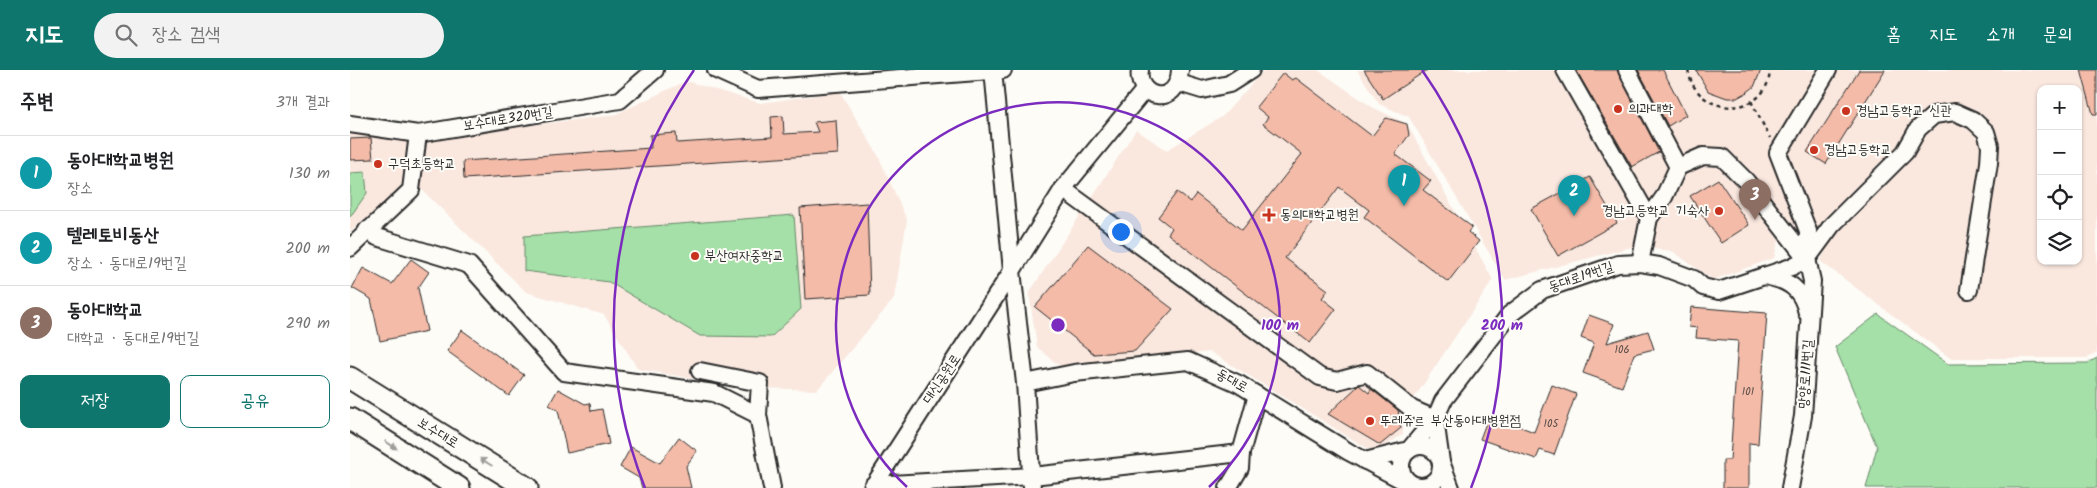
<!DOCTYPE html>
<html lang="ko">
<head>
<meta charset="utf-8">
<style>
  body { margin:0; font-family:Kalam,"Poor Story",sans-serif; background:#f2f2f2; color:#202124 }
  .controls { position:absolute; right:15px; top:15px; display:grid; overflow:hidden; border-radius:10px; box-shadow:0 1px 4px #0004 }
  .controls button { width:45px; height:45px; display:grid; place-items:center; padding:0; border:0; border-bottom:1px solid #e0e0e0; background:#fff; color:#202124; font:25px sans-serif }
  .you { position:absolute; left:770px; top:161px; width:18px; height:18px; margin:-12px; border:4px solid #fff; border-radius:50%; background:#1a73e8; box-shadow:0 0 0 8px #1a73e833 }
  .badge { display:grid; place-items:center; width:32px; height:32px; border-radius:50%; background:#0f766e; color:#fff; font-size:16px; font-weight:700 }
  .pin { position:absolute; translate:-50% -41px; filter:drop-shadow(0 1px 2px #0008) }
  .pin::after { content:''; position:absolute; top:26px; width:18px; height:15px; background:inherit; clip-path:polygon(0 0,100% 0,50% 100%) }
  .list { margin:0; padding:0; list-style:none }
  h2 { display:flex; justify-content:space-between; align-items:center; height:65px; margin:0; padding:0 20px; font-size:21px }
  h2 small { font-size:16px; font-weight:400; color:#757577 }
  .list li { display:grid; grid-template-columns:32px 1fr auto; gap:15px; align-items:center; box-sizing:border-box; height:75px; padding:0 20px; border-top:1px solid #e0e0e0 }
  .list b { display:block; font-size:19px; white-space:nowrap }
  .list p { margin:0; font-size:16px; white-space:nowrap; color:#757577 }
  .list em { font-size:16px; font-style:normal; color:#757577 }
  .actions { display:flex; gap:10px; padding:15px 20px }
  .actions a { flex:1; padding:11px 0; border:1px solid #0f766e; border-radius:10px; text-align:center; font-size:18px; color:#0f766e }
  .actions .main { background:#0f766e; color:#fff }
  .icon { flex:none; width:28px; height:28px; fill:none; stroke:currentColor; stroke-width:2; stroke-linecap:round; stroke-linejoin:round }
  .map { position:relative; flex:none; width:1747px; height:418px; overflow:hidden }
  header { display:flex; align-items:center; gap:30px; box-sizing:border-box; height:70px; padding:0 25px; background:#0f766e; color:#fff }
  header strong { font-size:24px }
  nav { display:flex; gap:28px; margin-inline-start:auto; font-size:18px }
  .search { width:350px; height:45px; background:#f2f2f2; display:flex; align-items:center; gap:12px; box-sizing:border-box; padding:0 18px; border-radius:28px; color:#757577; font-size:19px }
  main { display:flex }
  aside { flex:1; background:#fff }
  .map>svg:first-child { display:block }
  .built { fill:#fae8df; fill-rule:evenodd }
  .green { fill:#a4e0a7; stroke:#688669 }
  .building { fill:#f3bba8; stroke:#2b2b2b }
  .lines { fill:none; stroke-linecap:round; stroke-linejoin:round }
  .minor-casing { stroke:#2b2b2b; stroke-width:20 }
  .major-casing { stroke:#2b2b2b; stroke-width:25 }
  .path { stroke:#2b2b2b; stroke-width:2.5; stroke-dasharray:4 4; stroke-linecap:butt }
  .minor { stroke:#fdfcf7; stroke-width:16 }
  .major { stroke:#fdfcf7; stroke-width:21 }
  .oneway { fill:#9e9e9b }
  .ring { fill:none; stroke:#7b2cbf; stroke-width:2.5 }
  .poi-dot { fill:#c8321e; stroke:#fdfcf7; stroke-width:2 }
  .labels { text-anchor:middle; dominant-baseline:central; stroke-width:4; stroke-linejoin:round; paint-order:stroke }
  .number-label { font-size:11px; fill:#5d4f4a }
  .poi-label { font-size:14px; fill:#2b2b2b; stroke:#fdfcf7; text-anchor:start }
  .street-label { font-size:14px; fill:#2b2b2b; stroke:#fdfcf7 }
  .centre { fill:#7b2cbf; stroke:#fdfcf7; stroke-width:2.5 }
  .ring-label { font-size:15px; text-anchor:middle; font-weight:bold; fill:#7b2cbf; stroke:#fdfcf7; stroke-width:4; stroke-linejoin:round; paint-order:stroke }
</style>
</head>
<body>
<header>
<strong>지도</strong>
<div class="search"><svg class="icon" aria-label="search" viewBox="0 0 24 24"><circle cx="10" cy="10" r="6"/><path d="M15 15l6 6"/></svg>장소 검색</div>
<nav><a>홈</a><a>지도</a><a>소개</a><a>문의</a></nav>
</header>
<main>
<aside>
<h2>주변<small>3개 결과</small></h2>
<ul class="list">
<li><span class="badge" style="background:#0f9aa8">1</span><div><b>동아대학교병원</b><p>장소</p></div><em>130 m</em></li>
<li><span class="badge" style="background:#0f9aa8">2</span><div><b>텔레토비동산</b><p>장소 · 동대로19번길</p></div><em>200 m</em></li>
<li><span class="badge" style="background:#8d6e63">3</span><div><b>동아대학교</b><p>대학교 · 동대로19번길</p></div><em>290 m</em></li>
</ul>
<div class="actions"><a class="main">저장</a><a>공유</a></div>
</aside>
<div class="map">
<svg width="1747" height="418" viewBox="0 0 1747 418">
  <rect width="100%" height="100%" fill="#fdfcf7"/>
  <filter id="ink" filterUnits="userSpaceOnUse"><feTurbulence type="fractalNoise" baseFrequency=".02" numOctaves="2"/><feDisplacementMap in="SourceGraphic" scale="10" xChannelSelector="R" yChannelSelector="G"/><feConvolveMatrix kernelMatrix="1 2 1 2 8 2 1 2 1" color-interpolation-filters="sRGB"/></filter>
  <g filter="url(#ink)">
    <g class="built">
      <polygon points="914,0 968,0 1022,37 1057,54 1143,210 1053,345 1053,364 1025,383 860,282 713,299 687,277 679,223 786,60 817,80 873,46"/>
      <path d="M1007 0H1747V283L1737 288H1600L1470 191 1477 177 1428 172 1424 188 1363 210 1322 181 1282 177 1155 210 1059 47 1029 34ZM1691 19H1728V191H1691Z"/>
      <polygon points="336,11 410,33 490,22 528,85 557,150 544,229 467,320 389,317 288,299 254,245 176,222 69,117 76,68 264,45"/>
      <polygon points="0,63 59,69 53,119 0,162"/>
    </g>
    <g class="green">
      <polygon points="15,102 17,123 0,147 0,103"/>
      <polygon points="444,145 451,239 421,267 350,266 259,212 174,201 174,166"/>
      <polygon points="1528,244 1598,294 1738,293 1747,288 1747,418 1516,418 1527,377 1485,277"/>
    </g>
    <g class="building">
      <polygon points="1014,0 1077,0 1033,29"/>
      <polygon points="1226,0 1267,0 1309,82 1282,97"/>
      <polygon points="1288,0 1313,0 1336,45 1318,56"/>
      <polygon points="1346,0 1411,0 1404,17 1396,23 1387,28 1377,28 1358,21"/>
      <polygon points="1509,0 1535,0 1476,94 1457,82"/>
      <polygon points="1731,0 1747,0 1747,44 1743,44"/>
      <polygon points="933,3 942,10 946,8 1022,66 1036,48 1057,54 1059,65 1045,84 1081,111 1073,120 1122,157 1118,162 1129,171 1098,212 1014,147 1019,140 989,117 935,188 978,220 972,228 986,239 960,273 818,164 822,158 808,147 827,122 840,132 846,124 892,160 952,84 913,54 918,47 906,37"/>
      <polygon points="433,46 434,64 468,62 464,52 486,50 488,84 114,109 113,91 301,78 300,65 326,63 327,73 422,67 421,47"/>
      <polygon points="21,68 23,89 0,90 0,69"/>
      <polygon points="1240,107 1267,153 1208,186 1181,139"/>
      <polygon points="1368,109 1399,155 1371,173 1340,126"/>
      <polygon points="517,133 520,225 455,229 450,138"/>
      <polygon points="738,175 823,239 785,281 744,284 685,237"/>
      <polygon points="61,189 79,202 68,218 77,261 30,271 21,229 2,218 13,198 42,214"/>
      <polygon points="1341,237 1417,243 1408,374 1399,373 1399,418 1373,418 1373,390 1380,390 1388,271 1346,268 1347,258 1339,257"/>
      <polygon points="1239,245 1264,254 1257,273 1298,261 1304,279 1284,284 1272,317 1233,303 1244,273 1231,268"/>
      <polygon points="112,260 174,305 159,326 97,281"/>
      <polygon points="1009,315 1019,323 1021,319 1048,340 1051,358 1030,375 978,344"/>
      <polygon points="1202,315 1226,324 1204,385 1190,380 1186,389 1130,369 1139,345 1184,362"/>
      <polygon points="208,319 235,334 240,333 241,341 252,339 259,374 217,383 208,340 199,335"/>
      <polygon points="329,367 347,381 336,396 341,418 292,418 289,408 270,397 281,377 310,393"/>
    </g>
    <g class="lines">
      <g class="minor-casing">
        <g id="minor">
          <polyline points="366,0 408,19 653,0"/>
          <path d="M790 0C785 28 828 39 830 0"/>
          <polyline points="1215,0 1299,148"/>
          <polyline points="1277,0 1328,97 1314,127 1299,148 1290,193"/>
          <polyline points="829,13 852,20 879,14 901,0"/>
          <polyline points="0,54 68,64 270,30 305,0"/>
          <polyline points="1328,97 1353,86 1372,87 1396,111 1457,189"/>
          <polyline points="713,119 970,307 987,311 1017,303 1062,339 1085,349"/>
          <polyline points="17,160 27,167 119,195 214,302 364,323 408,345"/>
          <polyline points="0,178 61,120 68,64"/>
          <path d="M1414 206C1438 210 1452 218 1457 243"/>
          <polyline points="350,301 410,313 408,345 422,418"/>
          <polyline points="675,313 724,303 838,291 889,314 999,382 1067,418"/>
          <polyline points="1085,349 1091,392 1101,418"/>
          <circle cx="1071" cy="396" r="20"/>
          <polyline points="1015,391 1059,380 1085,349 1093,331 1159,245 1192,220 1268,194 1290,193 1309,196 1344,209 1353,217 1369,221 1441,197 1457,189 1482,155 1555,82 1568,59 1584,45 1605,42 1623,50 1636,62 1640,76 1639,93 1619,220"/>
          <polyline points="523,415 682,406 891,383"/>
          <polyline points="522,418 662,201 643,0"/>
          <polyline points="682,418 675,313 662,201 713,119 795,19"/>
          <polyline points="878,418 890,398 891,383 907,325"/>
          <polyline points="1440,418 1453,346 1462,211 1457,189 1458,161 1428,83 1478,0"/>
        </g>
      </g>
      <g class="major-casing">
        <g id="major">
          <polyline points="0,308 177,418"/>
          <polyline points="0,349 109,418"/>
        </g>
      </g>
      <g class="path">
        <path d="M1338 0C1346 49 1418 49 1420 0"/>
        <polyline points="1401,31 1420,68"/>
      </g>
      <use href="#minor" class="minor"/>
      <use href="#major" class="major"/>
    </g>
    <defs><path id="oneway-solid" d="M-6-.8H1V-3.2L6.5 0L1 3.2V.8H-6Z" transform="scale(1.25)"/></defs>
    <g class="oneway">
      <use href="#oneway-solid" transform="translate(41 375) rotate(33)"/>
      <use href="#oneway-solid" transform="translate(136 392) rotate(-148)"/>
    </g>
  </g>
  <g class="ring">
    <path d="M557 417A222 222 0 1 1 859 417"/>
    <path d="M295 418A444 444 0 0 1 344 0M1072 0A444 444 0 0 1 1121 418"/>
  </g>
  <g class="poi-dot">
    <circle cx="1268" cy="39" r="5"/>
    <circle cx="1496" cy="41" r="5"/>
    <circle cx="1464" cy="80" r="5"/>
    <circle cx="28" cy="94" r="5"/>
    <circle cx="1369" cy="141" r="5"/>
    <path d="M916.5 137.5h5v5h5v5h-5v5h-5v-5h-5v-5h5z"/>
    <circle cx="345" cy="186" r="5"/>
    <circle cx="1020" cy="351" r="5"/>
  </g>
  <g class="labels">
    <g class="number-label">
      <text x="1272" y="280">106</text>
      <text x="1398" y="322">101</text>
      <text x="1201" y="354">105</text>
    </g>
    <g class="poi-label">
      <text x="1278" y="39">의과대학</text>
      <text x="1506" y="41">경남고등학교 신관</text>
      <text x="1474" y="80">경남고등학교</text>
      <text x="38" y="94">구덕초등학교</text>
      <text x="1359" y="141" text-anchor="end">경남고등학교 기숙사</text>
      <text x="930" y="145">동의대학교병원</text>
      <text x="355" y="186">부산여자중학교</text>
      <text x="1030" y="351">뚜레쥬르 부산동아대병원점</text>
    </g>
    <g class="street-label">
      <text transform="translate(158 49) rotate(-9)">보수대로320번길</text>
      <text transform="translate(1231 207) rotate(-19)">동대로19번길</text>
      <text transform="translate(1456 304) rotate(-86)">망양로111번길</text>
      <text transform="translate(592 309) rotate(-56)">대신공원로</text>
      <text transform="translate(882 311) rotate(29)">동대로</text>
      <text transform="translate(88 363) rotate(32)">보수대로</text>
    </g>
  </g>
  <circle cx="708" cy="255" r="8" class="centre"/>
  <g class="ring-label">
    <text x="930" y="260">100 m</text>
    <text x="1152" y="260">200 m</text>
  </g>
</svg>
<div class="controls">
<button>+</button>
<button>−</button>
<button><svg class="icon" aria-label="locate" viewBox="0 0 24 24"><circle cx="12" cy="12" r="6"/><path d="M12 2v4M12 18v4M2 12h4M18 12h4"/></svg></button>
<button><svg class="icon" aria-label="layers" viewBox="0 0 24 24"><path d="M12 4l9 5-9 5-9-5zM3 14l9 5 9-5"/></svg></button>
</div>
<div class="you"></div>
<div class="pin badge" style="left:1054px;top:136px;background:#0f9aa8">1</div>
<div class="pin badge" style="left:1224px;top:146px;background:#0f9aa8">2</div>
<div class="pin badge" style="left:1405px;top:150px;background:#8d6e63">3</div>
</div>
</main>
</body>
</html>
